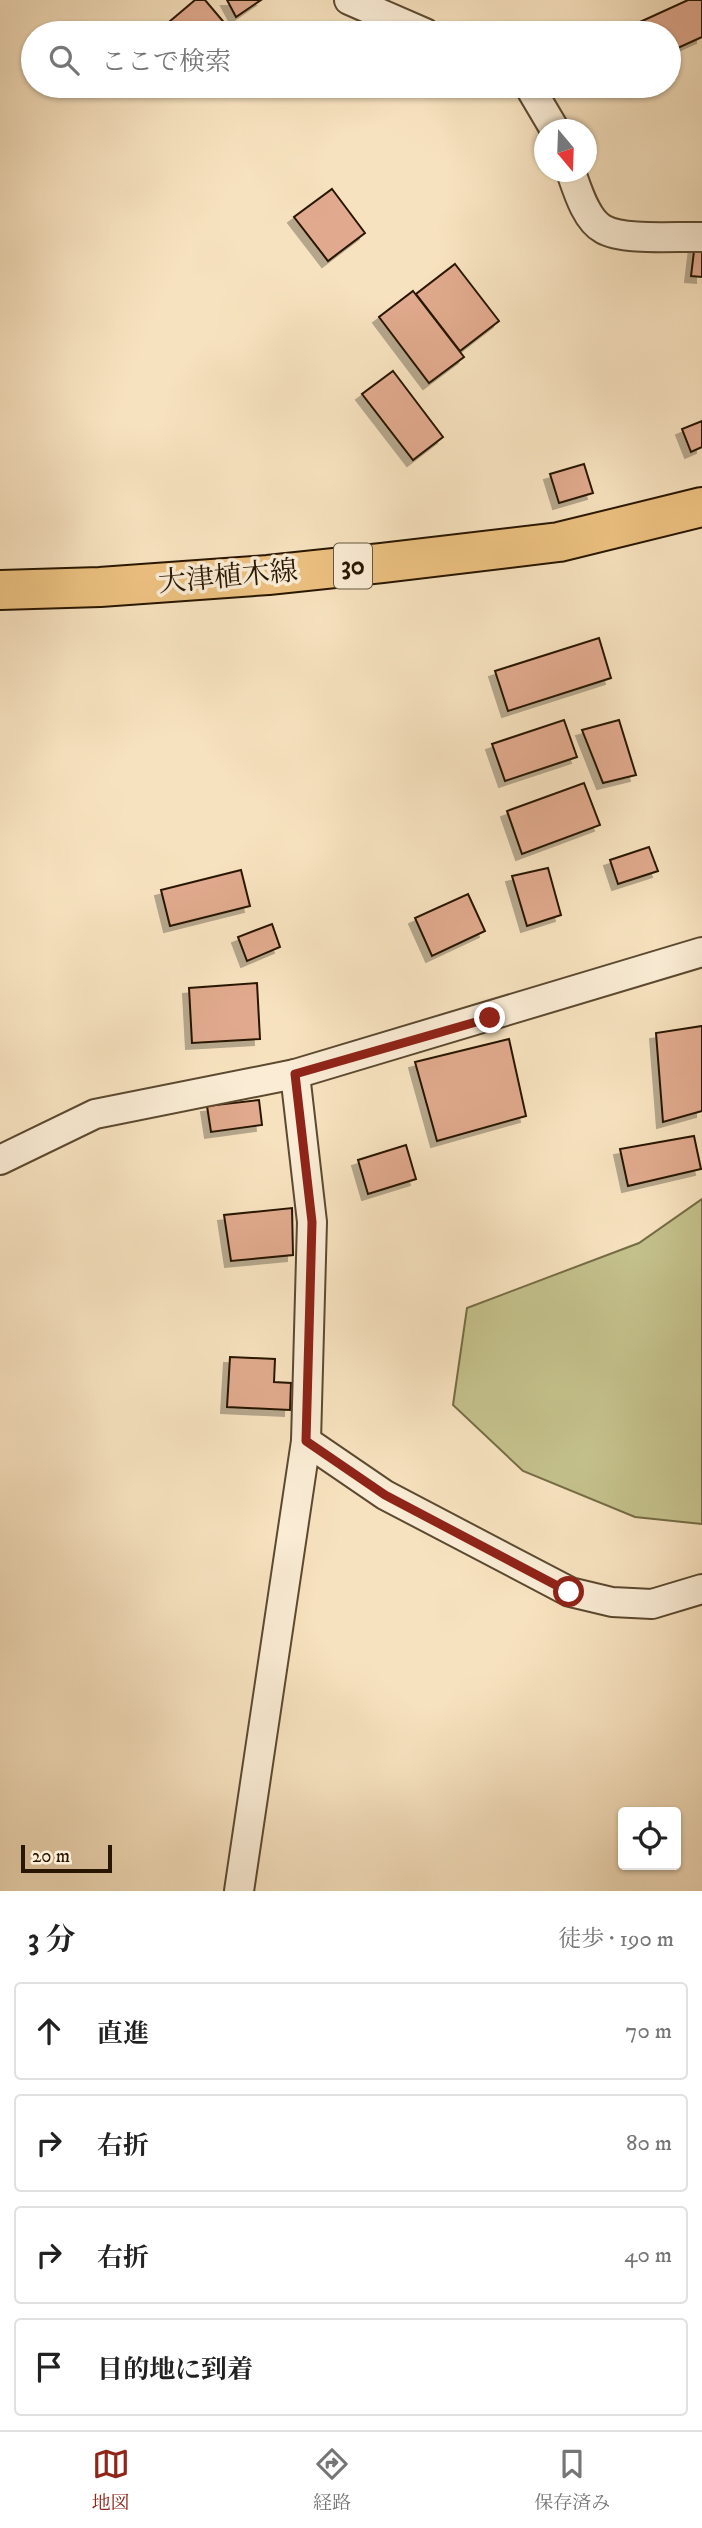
<!DOCTYPE html>
<html lang="ja">
<head>
<meta charset="utf-8">
<style>
  body { margin:0; font-family:"IM FELL DW Pica","Noto Serif JP",serif; background:#f6f6f6; color:#222 }
  .controls { position:absolute; right:21px; bottom:21px; display:grid; overflow:hidden; border-radius:7px; box-shadow:0 2px 5px #0004 }
  .controls button { width:63px; height:63px; display:grid; place-items:center; padding:0; border:0; border-bottom:2px solid #e0e0e0; background:#fff; color:#222; font:35px sans-serif }
  .compass { position:absolute; left:534px; top:119px; width:63px; height:63px; border-radius:50%; background:#fff; box-shadow:0 2px 5px #0004; rotate:161deg }
  .scale { position:absolute; left:21px; bottom:18px; width:91px; box-sizing:border-box; padding-left:7px; border:4px solid #281600; border-top:0; font-size:19px; line-height:24px; white-space:nowrap; color:#281600; -webkit-text-stroke:5px #faecd5; paint-order:stroke }
  .stop { position:absolute; width:21px; height:21px; margin:-16px; border:5px solid #8f2418; border-radius:50%; background:#fff }
  .stop.end { background:#8f2418; border-color:#fff; box-shadow:0 2px 7px #0008 }
  .list { margin:0; padding:0; list-style:none }
  h2 { display:flex; justify-content:space-between; align-items:center; height:91px; margin:0; padding:0 28px; font-size:30px }
  h2 small { font-size:23px; font-weight:400; color:#767676 }
  .list li { display:grid; grid-template-columns:46px 1fr auto; gap:21px; align-items:center; box-sizing:border-box; height:98px; margin:0 14px 14px; padding:0 14px; border:2px solid #e0e0e0; border-radius:7px }
  .list b { display:block; font-size:26px; white-space:nowrap }
  .list em { font-size:23px; font-style:normal; color:#767676 }
  .icon { flex:none; width:38px; height:38px; fill:none; stroke:currentColor; stroke-width:2; stroke-linecap:round; stroke-linejoin:round }
  .map { position:relative; flex:none; width:702px; height:1891px; overflow:hidden }
  .search { position:absolute; background:#fff; box-shadow:0 2px 5px #0004; left:21px; right:21px; top:21px; height:77px; display:flex; align-items:center; gap:18px; box-sizing:border-box; padding:0 24px; border-radius:38px; color:#767676; font-size:26px }
  .sheet { height:539px; background:#fff }
  nav { display:flex; justify-content:space-around; align-items:center; box-sizing:border-box; height:98px; border-top:2px solid #e0e0e0; background:#fff; font-size:19px; color:#767676 }
  nav a { display:grid; justify-items:center; gap:4px }
  nav .on { color:#8f2418 }
  .map>svg:first-child { display:block }
  .green { fill:#c4c18c; stroke:#766c46; stroke-width:2 }
  .building { fill:#e1aa8e; stroke:#281600; stroke-width:2; filter:url(#shadow) }
  .lines { fill:none; stroke-linecap:round; stroke-linejoin:round }
  .street-casing { stroke:#5c4930; stroke-width:32 }
  .primary-casing { stroke:#281600; stroke-width:42 }
  .street { stroke:#faecd5; stroke-width:28 }
  .primary { stroke:#ecc180; stroke-width:38 }
  .route { stroke:#8f2418; stroke-width:9 }
  .labels { text-anchor:middle; dominant-baseline:central; stroke-width:7; stroke-linejoin:round; paint-order:stroke }
  .shield { fill:#faecd5; stroke:#675640; stroke-width:2 }
  .shield-label { font-size:26px; font-weight:bold; fill:#281600 }
  .street-label { font-size:28px; fill:#281600; stroke:#faecd5 }
</style>
</head>
<body>
<div class="map">
<svg width="702" height="1891" viewBox="0 0 702 1891">
  <defs>
    <filter id="shadow"><feDropShadow dx="-6" dy="6" stdDeviation="0" flood-color="#0004"/></filter>
  </defs>
  <rect width="100%" height="100%" fill="#f7e2bf"/>
  <filter id="stains"><feTurbulence type="fractalNoise" baseFrequency=".00286" numOctaves="4"/><feColorMatrix values="0 0 0 0 .2 0 0 0 0 .09 0 0 0 0 .02 0 0 0 .5 -.17"/></filter>
  <radialGradient id="worn" r=".72"><stop offset=".6" stop-color="#630" stop-opacity="0"/><stop offset="1" stop-color="#630" stop-opacity=".3"/></radialGradient>
  <polygon class="green" points="702,1199 702,1524 635,1517 523,1471 453,1405 467,1308 639,1243"/>
  <g class="building">
    <polygon points="195,0 205,0 233,33 156,33"/>
    <polygon points="227,0 261,0 236,17"/>
    <polygon points="688,0 702,0 702,37 669,52 669,33 618,32"/>
    <polygon points="332,189 365,233 328,261 294,217"/>
    <polygon points="695,243 702,244 702,277 691,276"/>
    <polygon points="455,264 499,321 460,351 416,294"/>
    <polygon points="413,291 464,357 429,383 379,317"/>
    <polygon points="393,371 443,437 413,460 362,394"/>
    <polygon points="702,421 702,447 691,452 682,429"/>
    <polygon points="584,464 593,493 559,503 550,474"/>
    <polygon points="599,638 611,678 508,711 495,671"/>
    <polygon points="564,720 577,757 505,781 492,744"/>
    <polygon points="619,720 636,775 603,783 582,730"/>
    <polygon points="584,783 600,825 522,854 507,811"/>
    <polygon points="649,847 658,871 618,884 610,860"/>
    <polygon points="548,868 561,915 527,926 512,876"/>
    <polygon points="241,870 250,906 170,926 161,890"/>
    <polygon points="468,894 485,931 432,956 415,918"/>
    <polygon points="272,924 280,947 247,961 238,937"/>
    <polygon points="257,983 260,1039 192,1043 189,988"/>
    <polygon points="702,1026 702,1111 663,1122 656,1033"/>
    <polygon points="509,1039 526,1116 437,1141 415,1062"/>
    <polygon points="259,1100 262,1125 211,1132 207,1106"/>
    <polygon points="694,1136 701,1169 628,1186 620,1149"/>
    <polygon points="406,1145 416,1179 368,1194 358,1160"/>
    <polygon points="292,1208 293,1255 231,1261 224,1215"/>
    <polygon points="230,1357 275,1359 274,1382 291,1383 290,1410 227,1407"/>
  </g>
  <g class="lines">
    <g class="street-casing">
      <g id="street">
        <polyline points="349,0 425,33"/>
        <polyline points="529,86 555,130"/>
        <path d="M571 172C577 189 586 220 603 229 623 241 677 236 702 237"/>
        <polyline points="0,1160 95,1114 295,1074 702,952"/>
        <polyline points="306,1441 385,1495 570,1592 612,1602 652,1604 702,1589"/>
        <polyline points="239,1891 306,1441 312,1222 295,1074"/>
      </g>
    </g>
    <g class="primary-casing">
      <polyline id="primary" points="0,590 100,587 268,575 382,563 559,542 702,507"/>
    </g>
    <use href="#street" class="street"/>
    <use href="#primary" class="primary"/>
  </g>
  <g class="lines">
    <polyline class="route" points="490,1018 295,1074 312,1222 306,1441 385,1495 569,1592"/>
  </g>
  <g class="labels">
    <rect class="shield" x="334" y="543.5" width="38" height="45" rx="5"/>
    <g class="shield-label">
      <text x="353" y="566">30</text>
    </g>
    <g class="street-label">
      <text transform="translate(228 577) rotate(-5)">大津植木線</text>
    </g>
  </g>
  <rect width="100%" height="100%" filter="url(#stains)"/>
  <rect width="100%" height="100%" fill="url(#worn)"/>
</svg>
<div class="controls">
<button><svg class="icon" aria-label="locate" viewBox="0 0 24 24"><circle cx="12" cy="12" r="6"/><path d="M12 2v4M12 18v4M2 12h4M18 12h4"/></svg></button>
</div>
<svg class="compass" viewBox="-18 -18 36 36"><path d="M0-13l5 13h-10z" fill="#e53935"/><path d="M0 13l5-13h-10z" fill="#767676"/></svg>
<div class="scale">20 m</div>
<div class="stop" style="left:569px;top:1592px"></div>
<div class="stop end" style="left:490px;top:1018px"></div>
<div class="search"><svg class="icon" aria-label="search" viewBox="0 0 24 24"><circle cx="10" cy="10" r="6"/><path d="M15 15l6 6"/></svg>ここで検索</div>
</div>
<section class="sheet">
<h2>3 分<small>徒歩 · 190 m</small></h2>
<ul class="list">
<li><svg class="icon" aria-label="ahead" viewBox="0 0 24 24"><path d="M12 20V5M6 11l6-6 6 6"/></svg><div><b>直進</b></div><em>70 m</em></li>
<li><svg class="icon" aria-label="right" viewBox="0 0 24 24"><path d="M7 20v-9h11M14 6l5 5-5 5"/></svg><div><b>右折</b></div><em>80 m</em></li>
<li><svg class="icon" aria-label="right" viewBox="0 0 24 24"><path d="M7 20v-9h11M14 6l5 5-5 5"/></svg><div><b>右折</b></div><em>40 m</em></li>
<li><svg class="icon" aria-label="arrive" viewBox="0 0 24 24"><path d="M6 21V4h12l-3 4 3 4H6"/></svg><div><b>目的地に到着</b></div></li>
</ul>
</section>
<nav>
<a class="on"><svg class="icon" aria-label="map" viewBox="0 0 24 24"><path d="M3 6l6-2 6 2 6-2v14l-6 2-6-2-6 2zM9 4v14M15 6v14"/></svg>地図</a>
<a><svg class="icon" aria-label="directions" viewBox="0 0 24 24"><path d="M12 3l9 9-9 9-9-9zM9 14v-3h6M13 9l2 2-2 2"/></svg>経路</a>
<a><svg class="icon" aria-label="saved" viewBox="0 0 24 24"><path d="M7 4h10v16l-5-4-5 4z"/></svg>保存済み</a>
</nav>
</body>
</html>
